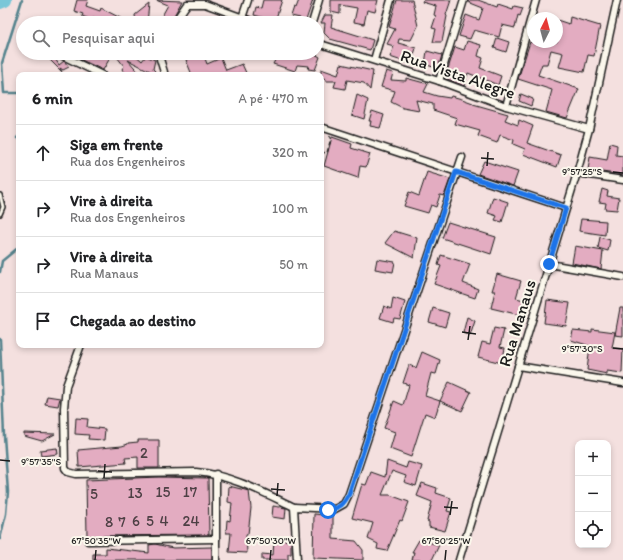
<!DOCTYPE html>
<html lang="pt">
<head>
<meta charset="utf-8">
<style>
  body { margin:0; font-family:Itim,sans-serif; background:#f2f2f2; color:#202124 }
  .controls { position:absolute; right:12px; bottom:12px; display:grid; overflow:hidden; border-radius:8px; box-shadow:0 2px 6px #0003 }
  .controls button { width:36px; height:36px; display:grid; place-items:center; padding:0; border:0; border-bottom:1px solid #e0e0e0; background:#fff; color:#202124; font:20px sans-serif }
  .compass { position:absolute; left:527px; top:12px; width:36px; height:36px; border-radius:50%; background:#fff; box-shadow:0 2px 6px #0003; rotate:6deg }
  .stop { position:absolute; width:12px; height:12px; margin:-9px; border:3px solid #1a73e8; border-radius:50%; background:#fff }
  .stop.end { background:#1a73e8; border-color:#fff; box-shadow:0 1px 4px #0008 }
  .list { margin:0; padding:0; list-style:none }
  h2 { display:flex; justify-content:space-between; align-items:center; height:52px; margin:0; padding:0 16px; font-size:17px }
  h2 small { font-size:13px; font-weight:400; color:#757577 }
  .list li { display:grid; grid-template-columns:26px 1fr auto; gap:12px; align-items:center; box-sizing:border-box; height:56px; padding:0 16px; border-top:1px solid #e0e0e0 }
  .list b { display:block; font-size:15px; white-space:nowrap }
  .list p { margin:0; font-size:13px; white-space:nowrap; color:#757577 }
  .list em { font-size:13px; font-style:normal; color:#757577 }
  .icon { flex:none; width:22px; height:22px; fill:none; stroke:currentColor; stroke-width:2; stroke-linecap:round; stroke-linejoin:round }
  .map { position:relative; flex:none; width:623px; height:560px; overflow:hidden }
  .search { position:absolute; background:#fff; box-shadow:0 2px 6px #0003; left:16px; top:16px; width:308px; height:44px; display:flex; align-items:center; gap:10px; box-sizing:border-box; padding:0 14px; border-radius:22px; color:#757577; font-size:15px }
  .panel { position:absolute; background:#fff; box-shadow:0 2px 6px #0003; left:16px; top:72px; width:308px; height:276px; border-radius:8px }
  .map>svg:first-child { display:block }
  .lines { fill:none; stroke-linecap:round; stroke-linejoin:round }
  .stream { stroke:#54838d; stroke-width:2.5 }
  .river { stroke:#7ac7d8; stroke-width:14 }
  .building { fill:#e3acc1; stroke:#1c1c1c }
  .lane-casing { stroke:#1c1c1c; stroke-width:6 }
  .street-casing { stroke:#1c1c1c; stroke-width:9 }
  .path { stroke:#1c1c1c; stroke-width:1.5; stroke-dasharray:4 3; stroke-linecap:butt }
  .lane { stroke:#fbf7ec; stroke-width:3 }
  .street { stroke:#fbf7ec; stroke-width:6 }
  .route { stroke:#1a73e8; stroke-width:5 }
  .ticks { fill:none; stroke:#1c1c1c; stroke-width:1.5 }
  .labels { text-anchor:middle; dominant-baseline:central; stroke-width:4; stroke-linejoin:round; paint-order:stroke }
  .number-label { font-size:15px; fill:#4e4045 }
  .street-label { font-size:17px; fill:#1c1c1c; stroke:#fbf7ec }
  .ticks-label { font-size:10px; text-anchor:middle; fill:#1c1c1c; stroke:#fbf7ec; stroke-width:4; stroke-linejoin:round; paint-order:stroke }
</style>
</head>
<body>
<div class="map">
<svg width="623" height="560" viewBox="0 0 623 560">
  <rect width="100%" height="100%" fill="#f4e0df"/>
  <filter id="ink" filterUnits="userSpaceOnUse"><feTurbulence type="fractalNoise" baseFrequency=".025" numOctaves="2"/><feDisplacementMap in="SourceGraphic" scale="8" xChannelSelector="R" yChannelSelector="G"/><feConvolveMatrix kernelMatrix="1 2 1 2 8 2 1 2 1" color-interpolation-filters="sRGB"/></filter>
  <g filter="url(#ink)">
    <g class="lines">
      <g class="stream">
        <polyline points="19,93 4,93 2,63 22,0"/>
        <polyline points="19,136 17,138 19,139"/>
        <polyline points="0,272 2,261 19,247"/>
        <polyline points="0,339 4,436 8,492 6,514 0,539"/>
      </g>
      <polyline class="river" points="0,2 5,0"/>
    </g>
    <g class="building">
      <polygon points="77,0 88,0 86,6 100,11 101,8 130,23 105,23 93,18 92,20 82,16 83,14 74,11"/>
      <polygon points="156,0 182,1 170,23 158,23 168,5"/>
      <polygon points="263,0 282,0 275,21 254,15 256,7 261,8"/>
      <polygon points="299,0 313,0 305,23 298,23 300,18 291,16 294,7 296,8"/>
      <polygon points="331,0 378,0 375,12 367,10 364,24 354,22 357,8 340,5 340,14 331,12"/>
      <polygon points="397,0 412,0 418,26 411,40 399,39 398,43 416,48 411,64 390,57 394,46 387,44 395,29 389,27"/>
      <polygon points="423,0 451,0 446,15 447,16 442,42 433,42 436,29 432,28 436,16 434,15 436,6 422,2"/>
      <polygon points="468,0 478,0 497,7 498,4 513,9 514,6 523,8 520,16 518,15 515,28 502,25 499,37 474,30 470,39 459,36 466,15 479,20 483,8 468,2"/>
      <polygon points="149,4 147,23 136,23 135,15"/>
      <polygon points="325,15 333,15 331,27 373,40 370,50 330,39 324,33 325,23 321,23"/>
      <polygon points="570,17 600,26 594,56 588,55 584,72 559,67 563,53 551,50 547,64 542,64 538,75 579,89 567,118 546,112 552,90 518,79 530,42 557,42 557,20 569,24"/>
      <polygon points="497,38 509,42 506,52 494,48"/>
      <polygon points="467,41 481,45 478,56 483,58 480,68 501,76 498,85 468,73 464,86 445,78 455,47 464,50"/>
      <polygon points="427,51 442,55 438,69 425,64"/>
      <polygon points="78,53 90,53 99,59 102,54 110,58 103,70 75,57"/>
      <polygon points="113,53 133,53 142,61 146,56 155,60 153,69 155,71 154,73 128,60 141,75 126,75 122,69 124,66 117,57 118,55"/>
      <polygon points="203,53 207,64 221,58 226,70 242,64 247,75 192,75 186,60"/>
      <polygon points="279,53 297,53 312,56 313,53 320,57 315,70 308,69 309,66 297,65 295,71 273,64"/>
      <polygon points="54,57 59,65 64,61 69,67 63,70 60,68 62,72 49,59"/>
      <polygon points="341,64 373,71 370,90 364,83 347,80 345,89 334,87 336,81 326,81 326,79 321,77 321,69 338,75"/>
      <polygon points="386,71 393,73 391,80 406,81 406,78 428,84 424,92 437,96 450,98 451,96 462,99 473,103 473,104 508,114 505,120 518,125 519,120 533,126 527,143 561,155 557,167 523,154 525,149 513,144 514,140 500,135 497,143 478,136 480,131 455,124 457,118 433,110 433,104 416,100 419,111 403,108 391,102 395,91 381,87"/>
      <polygon points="521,94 533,99 531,106 519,101"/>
      <polygon points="357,95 368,100 364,119 352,115"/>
      <polygon points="372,111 384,115 380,128 370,126 371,121 369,121"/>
      <polygon points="332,137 352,144 351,148 370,154 366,167 360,166 358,178 324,166"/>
      <polygon points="610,143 617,145 616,155 623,156 623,175 588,170 590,157 607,160"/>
      <polygon points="484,161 518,172 513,186 478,174"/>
      <polygon points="427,172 450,179 444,196 440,195 436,207 431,205 428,213 404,206 409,192 419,196"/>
      <polygon points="602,189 608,191 607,196 619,198 617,210 605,209 606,203 599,202"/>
      <polygon points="493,197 508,202 502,222 495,220 497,216 488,213"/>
      <polygon points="581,219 606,221 605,235 579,231"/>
      <polygon points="448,222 496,237 491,254 442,238"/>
      <polygon points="394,231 417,238 414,258 385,243"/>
      <polygon points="600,237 610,240 608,251 598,248"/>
      <polygon points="575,246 603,251 601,269 572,263"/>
      <polygon points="441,255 470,264 463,283 478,289 475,298 434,284 441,266 438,265"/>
      <polygon points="377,259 395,262 393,272 375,269"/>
      <polygon points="497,274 521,281 516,298 524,300 520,315 491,308 495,291 492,291"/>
      <polygon points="393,298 405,302 400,319 394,318 393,322 380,318 384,306 391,309"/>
      <polygon points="547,300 570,303 566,326 544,323"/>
      <polygon points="433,308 449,313 445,327 429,322"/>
      <polygon points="620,308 623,308 623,336 615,335"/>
      <polygon points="467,317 475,321 470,336 463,333"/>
      <polygon points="494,328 504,330 500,347 505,348 502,363 478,357 482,342 490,344"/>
      <polygon points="592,329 615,332 612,348 623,349 622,373 607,371 607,374 587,370 590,346 571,340 573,330 592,332"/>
      <polygon points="422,352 440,360 436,374 431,373 425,396 440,401 435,417 425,413 411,457 390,449 395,432 384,428 394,401 403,405 409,385 403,383 409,365 416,368"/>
      <polygon points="449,382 471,392 462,411 440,401"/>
      <polygon points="47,396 60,398 58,406 45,404"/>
      <polygon points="76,418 88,419 87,427 105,429 104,440 88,439 89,435 75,434"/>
      <polygon points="24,433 55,434 42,441 24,436"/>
      <polygon points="138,440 159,440 159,468 138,468 138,457 125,458 126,463 79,467 78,450 122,446 128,444 128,443 138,442"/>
      <polygon points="57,448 58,454 41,456 40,450"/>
      <polygon points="387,461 406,468 408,462 422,466 416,486 404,482 406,476 392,471 382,495 390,495 409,502 402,521 400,520 387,551 377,549 378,544 368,539 373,523 352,518 362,484 366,485 371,472 385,477"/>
      <polygon points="159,477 208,478 209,535 87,536 86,480"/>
      <polygon points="422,483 437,488 436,493 451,498 447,511 451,512 445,531 429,527 429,522 427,521 432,502 417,496"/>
      <polygon points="229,486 249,491 251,508 248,534 246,534 247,553 229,552 231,533 226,533 227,520 230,521 232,503 228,502"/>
      <polygon points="273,506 286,508 285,519 272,517"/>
      <polygon points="314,514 333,516 333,539 356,541 363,550 363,560 313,558"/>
      <polygon points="274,539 291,541 291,554 288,554 288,560 262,560 262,554 273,555"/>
      <polygon points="419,540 439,545 432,560 412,560 414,552 412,552"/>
      <polygon points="155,544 173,548 212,547 212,560 93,560 93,554 106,554 106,548 149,553 149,545"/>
    </g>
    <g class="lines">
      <g class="lane-casing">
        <polyline id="lane" points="0,195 3,207 0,214"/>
      </g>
      <g class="street-casing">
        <g id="street">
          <polyline points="242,18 248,0"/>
          <polyline points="174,23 187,4 205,4 257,23"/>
          <polyline points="312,23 319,0"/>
          <polyline points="317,43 439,81 506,106 589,129"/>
          <polyline points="57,53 102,75"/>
          <polyline points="162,53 160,59 164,72 163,75"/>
          <polyline points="374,60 391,0"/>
          <polyline points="439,81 464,0"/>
          <polyline points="506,106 536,0"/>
          <polyline points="321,127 566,208"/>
          <polyline points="577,173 623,180"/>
          <polyline points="549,264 623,277"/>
          <path d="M81 345 66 386 64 408 65 468 68 472 76 474 196 472C231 475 262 492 294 507"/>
          <polyline points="518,366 623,383"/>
          <polyline points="216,474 216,560"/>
          <polyline points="88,541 216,539"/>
          <polyline points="297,560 294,507 335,509 344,504 349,494 462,157"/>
          <polyline points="459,560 577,173 589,129 617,0"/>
        </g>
      </g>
      <polyline class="path" points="321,152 327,153 330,142 330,136"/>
      <use href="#lane" class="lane"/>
      <use href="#street" class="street"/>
    </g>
  </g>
  <g class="lines" filter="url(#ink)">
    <path class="route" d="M328 510C340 508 344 504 349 494L456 172 566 208 549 264"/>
  </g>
  <path class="ticks" d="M481 158 494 159M487 166 488 152M613 172 623 173M462 332 476 334M468 340 470 326M613 348 623 349M0 460 10 461M98 471 112 472M104 478 105 464M271 489 285 490M277 496 278 483M444 507 458 508M450 515 452 501M95 560 96 550M270 560 271 550M445 560 446 550"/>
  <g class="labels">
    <g class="number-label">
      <text x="144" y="453">2</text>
      <text x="163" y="492">15</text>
      <text x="190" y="492">17</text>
      <text x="135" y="493">13</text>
      <text x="94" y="494">5</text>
      <text x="136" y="521">6</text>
      <text x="150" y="521">5</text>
      <text x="164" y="521">4</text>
      <text x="191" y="521">24</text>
      <text x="109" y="522">8</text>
      <text x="122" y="522">7</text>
    </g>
    <g class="street-label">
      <text transform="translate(458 74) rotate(19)">Rua Vista Alegre</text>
      <text transform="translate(517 323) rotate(-73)">Rua Manaus</text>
    </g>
  </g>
  <g class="ticks-label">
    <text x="582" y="175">9°57'25"S</text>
    <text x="582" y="352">9°57'30"S</text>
    <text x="41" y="465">9°57'35"S</text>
    <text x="96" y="544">67°50'35"W</text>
    <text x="271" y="544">67°50'30"W</text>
    <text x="446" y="544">67°50'25"W</text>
  </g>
</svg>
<div class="controls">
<button>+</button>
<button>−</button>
<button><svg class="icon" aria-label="locate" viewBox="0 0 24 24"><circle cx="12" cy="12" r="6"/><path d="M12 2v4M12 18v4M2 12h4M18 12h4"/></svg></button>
</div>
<svg class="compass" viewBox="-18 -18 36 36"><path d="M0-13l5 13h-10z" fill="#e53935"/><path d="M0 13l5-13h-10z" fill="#757577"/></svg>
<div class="stop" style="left:328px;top:510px"></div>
<div class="stop end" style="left:549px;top:264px"></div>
<div class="search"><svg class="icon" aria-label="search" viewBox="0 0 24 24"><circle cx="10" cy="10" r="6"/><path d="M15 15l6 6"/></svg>Pesquisar aqui</div>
<section class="panel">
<h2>6 min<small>A pé · 470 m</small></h2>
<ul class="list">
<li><svg class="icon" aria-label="ahead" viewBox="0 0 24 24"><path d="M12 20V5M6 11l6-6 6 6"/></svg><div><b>Siga em frente</b><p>Rua dos Engenheiros</p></div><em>320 m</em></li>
<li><svg class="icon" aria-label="right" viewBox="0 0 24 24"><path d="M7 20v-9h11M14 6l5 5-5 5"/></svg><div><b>Vire à direita</b><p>Rua dos Engenheiros</p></div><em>100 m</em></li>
<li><svg class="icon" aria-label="right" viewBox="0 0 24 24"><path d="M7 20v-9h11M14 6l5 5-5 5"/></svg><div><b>Vire à direita</b><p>Rua Manaus</p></div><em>50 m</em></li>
<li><svg class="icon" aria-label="arrive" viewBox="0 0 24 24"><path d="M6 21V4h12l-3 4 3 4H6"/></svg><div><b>Chegada ao destino</b></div></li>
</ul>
</section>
</div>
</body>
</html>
